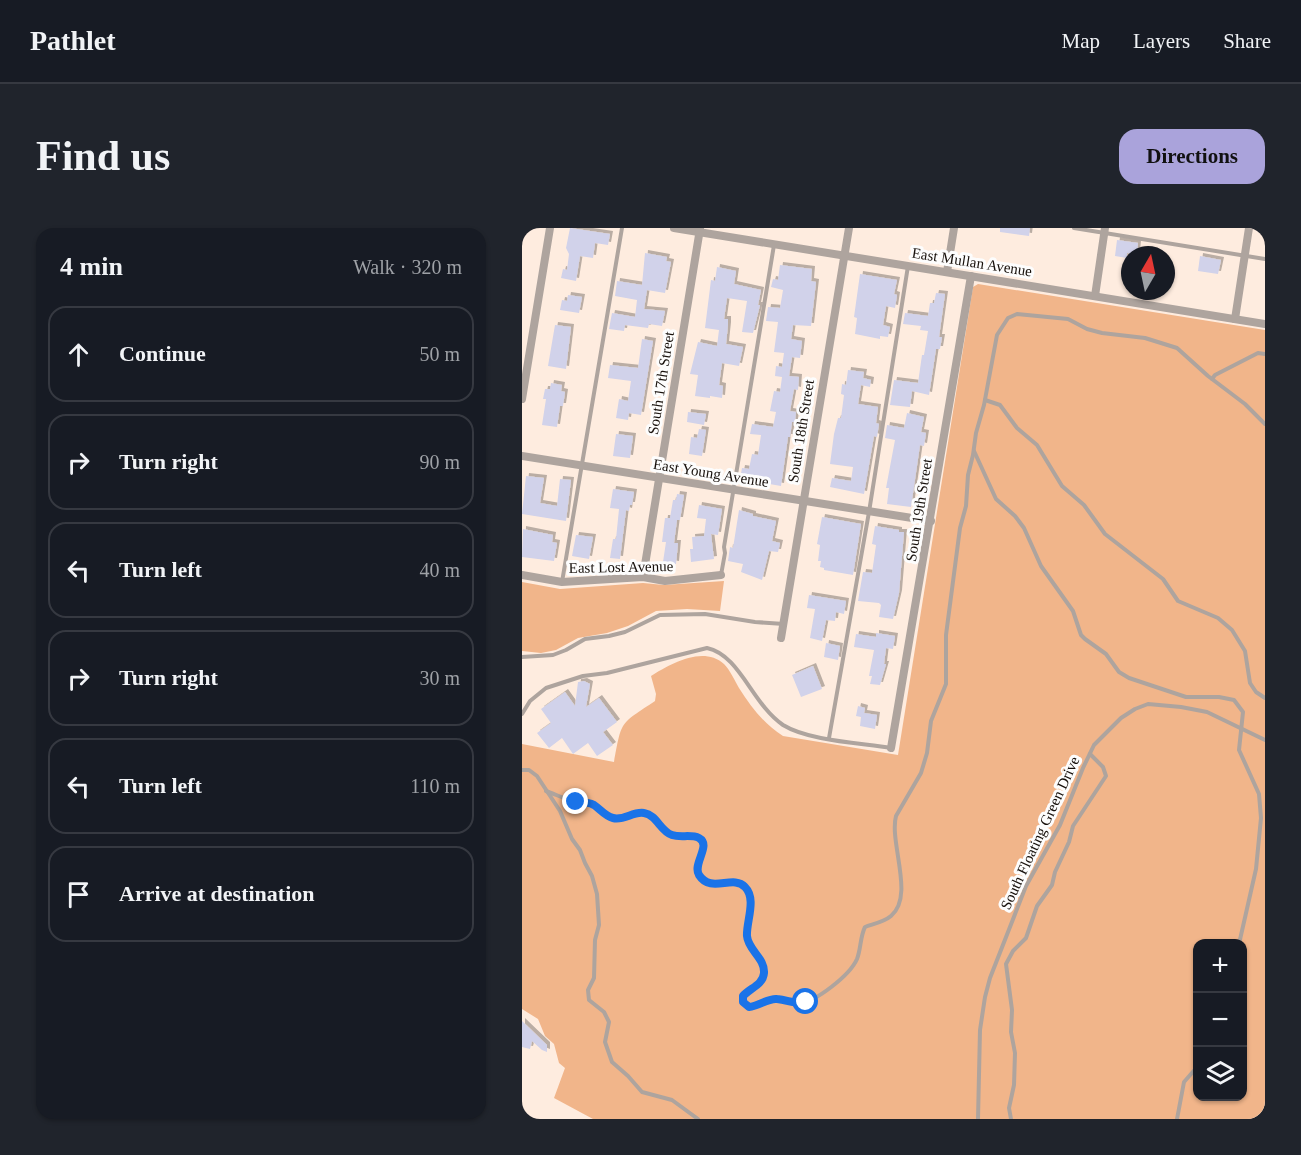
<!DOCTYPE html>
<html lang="en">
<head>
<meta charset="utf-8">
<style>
  body { margin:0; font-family:Georgia,serif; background:#20242c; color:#f1f3f6 }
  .controls { position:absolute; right:18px; bottom:18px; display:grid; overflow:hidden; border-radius:12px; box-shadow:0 2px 4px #0004 }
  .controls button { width:54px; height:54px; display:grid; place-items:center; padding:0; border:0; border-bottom:2px solid #363941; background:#171b24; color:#f1f3f6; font:30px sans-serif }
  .compass { position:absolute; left:599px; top:18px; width:54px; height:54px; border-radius:50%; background:#171b24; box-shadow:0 2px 4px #0004; rotate:9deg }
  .stop { position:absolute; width:18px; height:18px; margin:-14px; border:4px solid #1a73e8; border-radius:50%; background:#fff }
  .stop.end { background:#1a73e8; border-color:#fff; box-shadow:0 2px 6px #0008 }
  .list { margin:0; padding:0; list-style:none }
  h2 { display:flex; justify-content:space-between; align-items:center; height:78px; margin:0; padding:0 24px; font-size:26px }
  h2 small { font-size:20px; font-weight:400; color:#9ea1a6 }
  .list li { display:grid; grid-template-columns:39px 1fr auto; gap:18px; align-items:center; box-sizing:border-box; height:96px; margin:0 12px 12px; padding:0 12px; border:2px solid #363941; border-radius:18px }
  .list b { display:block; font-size:22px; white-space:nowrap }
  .list em { font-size:20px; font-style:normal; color:#9ea1a6 }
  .icon { flex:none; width:33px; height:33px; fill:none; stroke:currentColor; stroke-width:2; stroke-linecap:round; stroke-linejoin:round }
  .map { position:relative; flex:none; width:743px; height:891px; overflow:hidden; border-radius:18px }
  header { display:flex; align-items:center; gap:36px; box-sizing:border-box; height:84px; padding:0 30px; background:#171b24; border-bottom:2px solid #363941 }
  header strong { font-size:28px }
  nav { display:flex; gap:33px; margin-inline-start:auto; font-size:21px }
  .intro { display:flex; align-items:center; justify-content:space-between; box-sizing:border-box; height:144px; padding:0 36px }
  h1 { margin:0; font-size:42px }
  .button { padding:15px 27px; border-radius:18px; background:#aaa3db; color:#111; font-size:21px; font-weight:700 }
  main { display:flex; gap:36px; padding:0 36px }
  aside { flex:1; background:#171b24; border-radius:18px; box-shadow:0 2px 4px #0004 }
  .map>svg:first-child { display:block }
  .green { fill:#f1b58a; fill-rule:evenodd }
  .building { fill:#d1d2ea; filter:url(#shadow) }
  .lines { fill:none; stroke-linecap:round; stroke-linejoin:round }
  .lane { stroke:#aea49e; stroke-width:4 }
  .street { stroke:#aea49e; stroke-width:8 }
  .route { stroke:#1a73e8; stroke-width:8 }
  .labels { text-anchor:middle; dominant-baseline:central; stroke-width:6; stroke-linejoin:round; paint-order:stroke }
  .street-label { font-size:15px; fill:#17100b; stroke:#fdfdfd }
</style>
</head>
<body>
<header>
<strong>Pathlet</strong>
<nav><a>Map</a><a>Layers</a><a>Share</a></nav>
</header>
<div class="intro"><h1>Find us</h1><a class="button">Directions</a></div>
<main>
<aside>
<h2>4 min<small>Walk · 320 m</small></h2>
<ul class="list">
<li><svg class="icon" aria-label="ahead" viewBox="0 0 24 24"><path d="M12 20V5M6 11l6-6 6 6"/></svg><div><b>Continue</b></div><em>50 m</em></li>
<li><svg class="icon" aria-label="right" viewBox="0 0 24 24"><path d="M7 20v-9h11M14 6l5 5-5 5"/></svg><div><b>Turn right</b></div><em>90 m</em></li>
<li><svg class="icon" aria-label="left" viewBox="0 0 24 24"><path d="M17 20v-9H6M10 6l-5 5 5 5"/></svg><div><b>Turn left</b></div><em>40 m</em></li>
<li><svg class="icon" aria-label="right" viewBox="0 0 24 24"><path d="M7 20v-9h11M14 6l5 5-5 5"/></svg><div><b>Turn right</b></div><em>30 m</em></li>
<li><svg class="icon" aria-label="left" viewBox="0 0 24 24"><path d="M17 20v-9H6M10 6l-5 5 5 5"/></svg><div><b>Turn left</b></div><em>110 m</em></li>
<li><svg class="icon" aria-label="arrive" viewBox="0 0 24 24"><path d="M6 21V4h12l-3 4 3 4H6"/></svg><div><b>Arrive at destination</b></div></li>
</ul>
</aside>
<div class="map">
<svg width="743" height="891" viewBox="0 0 743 891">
  <defs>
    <filter id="shadow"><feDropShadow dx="3" dy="-3" stdDeviation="0" flood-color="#0004"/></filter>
  </defs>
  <rect width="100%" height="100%" fill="#feecdf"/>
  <g class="green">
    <path d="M456 56 743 102V891H71L32 870 43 840 37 835 32 816 23 808 16 791 0 781V516L92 534C100 492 97 497 133 473L134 466 129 448C148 436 181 417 202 436 208 442 213 453 217 460 229 479 242 496 261 508L376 527 451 59ZM676 716H720V868H676Z"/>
    <polygon points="202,353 198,383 165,381 134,383 106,398 85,405 56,410 34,422 19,425 0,423 0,354 38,361 121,355 142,357"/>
  </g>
  <g class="building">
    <polygon points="48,0 88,6 86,17 73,15 71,30 58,28 54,53 39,50 41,41 45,42 47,26 44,20"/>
    <polygon points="478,0 508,0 507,8 478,4"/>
    <polygon points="595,12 616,15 615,26 605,25 605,30 593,28"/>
    <polygon points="123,25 145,29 144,33 149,34 143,65 125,62 122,81 143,83 140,98 127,96 126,100 103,97 102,103 87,101 90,85 113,89 115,72 93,68 95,53 120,57"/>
    <polygon points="678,28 699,32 696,46 676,43"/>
    <polygon points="258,37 290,41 289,53 294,54 289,98 271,97 269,111 280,113 278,130 270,129 267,148 277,149 276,162 272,161 268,183 274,184 273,194 270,194 268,209 266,209 259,258 218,251 220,240 227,241 230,226 236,227 239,207 228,206 230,196 251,199 254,184 248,183 252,163 258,164 260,149 253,148 254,138 260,139 262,125 252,124 256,94 244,93 246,79 258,80 261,62 249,59 251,51 256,52"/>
    <polygon points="195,39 214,43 212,56 239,62 236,77 238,77 231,105 220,104 225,73 205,70 202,91 206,91 206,97 204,116 221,119 217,138 200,135 197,157 201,158 200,170 188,168 188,170 173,168 176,147 168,146 176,114 195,118 197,102 183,100 189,52 193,53"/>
    <polygon points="338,46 375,52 372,66 375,67 373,80 364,78 361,97 368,99 366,109 358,108 358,111 333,106 335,90 332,89"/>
    <polygon points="414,65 423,66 417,109 420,109 418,121 414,121 407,167 390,163 388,179 368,177 372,152 396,155 400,127 402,127 406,103 398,102 399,98 381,96 383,85 406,88 408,75 412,75"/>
    <polygon points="46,67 60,69 57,85 38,82 40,72 45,73"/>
    <polygon points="33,97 49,99 44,141 26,138"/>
    <polygon points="120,111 131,113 119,187 107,185 106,192 94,190 97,171 106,173 109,153 86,150 88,137 116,140"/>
    <polygon points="326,142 342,144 341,150 349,152 348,159 339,157 336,176 356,179 354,195 357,196 355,209 352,208 342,266 308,259 310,250 329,253 331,239 308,236 312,206 316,190 319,190 322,167 319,166 320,156 324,157"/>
    <polygon points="29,155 40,157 39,163 43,164 41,178 38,178 35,199 20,197 24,171 21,171 23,161 28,161"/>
    <polygon points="166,184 184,186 182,197 165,194"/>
    <polygon points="385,185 402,189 399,204 404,205 402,218 398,217 389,279 365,276 367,260 364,260 373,212 363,210 365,197 382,200"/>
    <polygon points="177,201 184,202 180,228 167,226 169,209 175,210"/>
    <polygon points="94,206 111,208 108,230 91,228"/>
    <polygon points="4,248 22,250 18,275 35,278 38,251 49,252 44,293 0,286"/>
    <polygon points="91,261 112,264 110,277 108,277 107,283 104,282 98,331 88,330 91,311 94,311 97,281 88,280"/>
    <polygon points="155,266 162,267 158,292 155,292 152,315 156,315 154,336 141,334 144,314 140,314 143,290 148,290 151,272 154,272"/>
    <polygon points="177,277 200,281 196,307 189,306 192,331 169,334 168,321 171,321 170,309 182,308 184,291 175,290"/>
    <polygon points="217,282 231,286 231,288 254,293 250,313 258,315 256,324 247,323 240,352 219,344 221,336 206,333 208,319 211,320"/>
    <polygon points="300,289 339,296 331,347 302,342 302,340 298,339 299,333 296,333 298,317 295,316"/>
    <polygon points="353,298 377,302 377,304 382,304 377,365 371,391 357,389 359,377 357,375 336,373 341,344 350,345 354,317 350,316"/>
    <polygon points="1,301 31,307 30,314 35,315 32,333 0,329"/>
    <polygon points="54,307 71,309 67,331 50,328"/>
    <polygon points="287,367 324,373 322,386 314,384 313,393 304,392 300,413 288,410 293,381 285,380"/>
    <polygon points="354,405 373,408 371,421 364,420 362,436 364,436 358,457 348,456 350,448 347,448 352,422 332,419 334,406 354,409"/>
    <polygon points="304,415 318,418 316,432 302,429"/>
    <polygon points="291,438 300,461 279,469 270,447"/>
    <polygon points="62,453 68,456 64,479 77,470 95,494 81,504 91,517 75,528 66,515 51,526 40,510 27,520 15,505 29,495 19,481 43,464 53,478 56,454"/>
    <polygon points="336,478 343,480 342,485 355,487 353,501 338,498 339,489 334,488"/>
    <polygon points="0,793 25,817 25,824 20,822 10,813 8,821 0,819"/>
  </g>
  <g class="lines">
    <g class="lane">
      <polyline points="552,0 743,31"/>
      <polyline points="690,151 693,147 736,125 743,126"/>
      <polyline points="463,172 478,177 495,200 515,217 540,258 562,277 583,306 641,351 656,373 696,390 710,402 723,423 728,455 734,464 743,470"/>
      <polyline points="452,223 474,271 493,288 502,300 519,338 551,383 559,407 563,411 584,426 597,444 607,450 664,469 697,469 712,472 721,484 717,522 737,566 739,590 734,641 717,716"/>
      <polyline points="199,347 203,325 202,319 252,17"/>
      <polyline points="40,354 100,0"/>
      <polyline points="0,429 31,427 44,422 63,411 87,408 103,404 138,387 183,386 233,394 262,396"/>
      <path d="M0 486 8 473 24 460 61 448 85 445 185 420C218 427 230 476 261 497 287 513 339 515 369 520"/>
      <polyline points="307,510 347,284 386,38"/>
      <polyline points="0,542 7,542 15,548 38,583 50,611 58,622 63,635 70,648 75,666 77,697 73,712 72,750 66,762 67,772 82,784 87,794 83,814 90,834 106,848 120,864 150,872 176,891"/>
      <path d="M24 563C35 567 45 572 55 574 60 575 65 574 69 576 78 579 83 589 93 590 105 593 115 580 128 587 138 592 142 604 153 608 160 610 168 606 176 609 191 615 173 632 175 642 181 664 204 652 219 656 237 669 222 692 225 710 228 723 247 733 241 749 238 758 227 761 221 768V774L227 779C237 778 244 772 254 771 261 770 268 777 276 776 294 774 328 747 335 731 339 721 338 709 343 699 351 696 362 694 369 688 393 668 367 615 374 588L399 545 405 525 409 493 424 456V407L438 300 444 278 446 247 451 227 454 205 462 177 475 107 486 90 495 86 546 91 565 101 580 105 623 110 655 120 686 148 723 176 743 196"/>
      <polyline points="456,891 458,802 463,769 468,750 504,658 538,597 561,540 572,517 599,490 613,481 626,476 659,479 685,484 743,512"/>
      <polyline points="489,891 487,880 492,857 493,825 489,804 490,782 484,736 491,723 504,710 515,678 530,657 533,644 547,614 551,598 584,548 581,539 568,526"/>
      <polyline points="655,891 662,854 676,838"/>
    </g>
    <g class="street">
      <polyline points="152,0 743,96"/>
      <polyline points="425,44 432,0"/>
      <polyline points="573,68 583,0"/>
      <polyline points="713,91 727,0"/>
      <polyline points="0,171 28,0"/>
      <polyline points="0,228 409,293"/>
      <polyline points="0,347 40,354 121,349 143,353 199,347"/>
      <polyline points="121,349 178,1"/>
      <polyline points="259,410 327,0"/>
      <polyline points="369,520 449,48"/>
    </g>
  </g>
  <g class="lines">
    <path class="route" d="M54 574C60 574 67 574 72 577 78 581 83 588 91 590 102 593 111 583 122 585 135 587 138 603 150 607 159 610 169 606 177 610 190 617 170 636 177 647 189 666 211 646 223 659 235 671 224 694 225 708 226 722 243 730 242 745 241 757 228 760 221 768V774L227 779C237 778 246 770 255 771 267 772 272 777 284 774"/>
  </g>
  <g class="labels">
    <g class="street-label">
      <text transform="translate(450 34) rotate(9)">East Mullan Avenue</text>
      <text transform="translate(139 155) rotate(-81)">South 17th Street</text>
      <text transform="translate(279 203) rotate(-81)">South 18th Street</text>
      <text transform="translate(189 245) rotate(9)">East Young Avenue</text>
      <text transform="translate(397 282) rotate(-81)">South 19th Street</text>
      <text transform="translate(99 339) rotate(-1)">East Lost Avenue</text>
      <text transform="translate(518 605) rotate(-65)">South Floating Green Drive</text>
    </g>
  </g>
</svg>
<div class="controls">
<button>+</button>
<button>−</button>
<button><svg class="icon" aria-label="layers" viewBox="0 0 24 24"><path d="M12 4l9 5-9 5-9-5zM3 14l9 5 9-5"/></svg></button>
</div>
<svg class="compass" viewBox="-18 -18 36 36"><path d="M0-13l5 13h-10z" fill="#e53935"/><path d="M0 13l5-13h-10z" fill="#9ea1a6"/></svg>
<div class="stop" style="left:284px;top:774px"></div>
<div class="stop end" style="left:54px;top:574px"></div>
</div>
</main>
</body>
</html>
